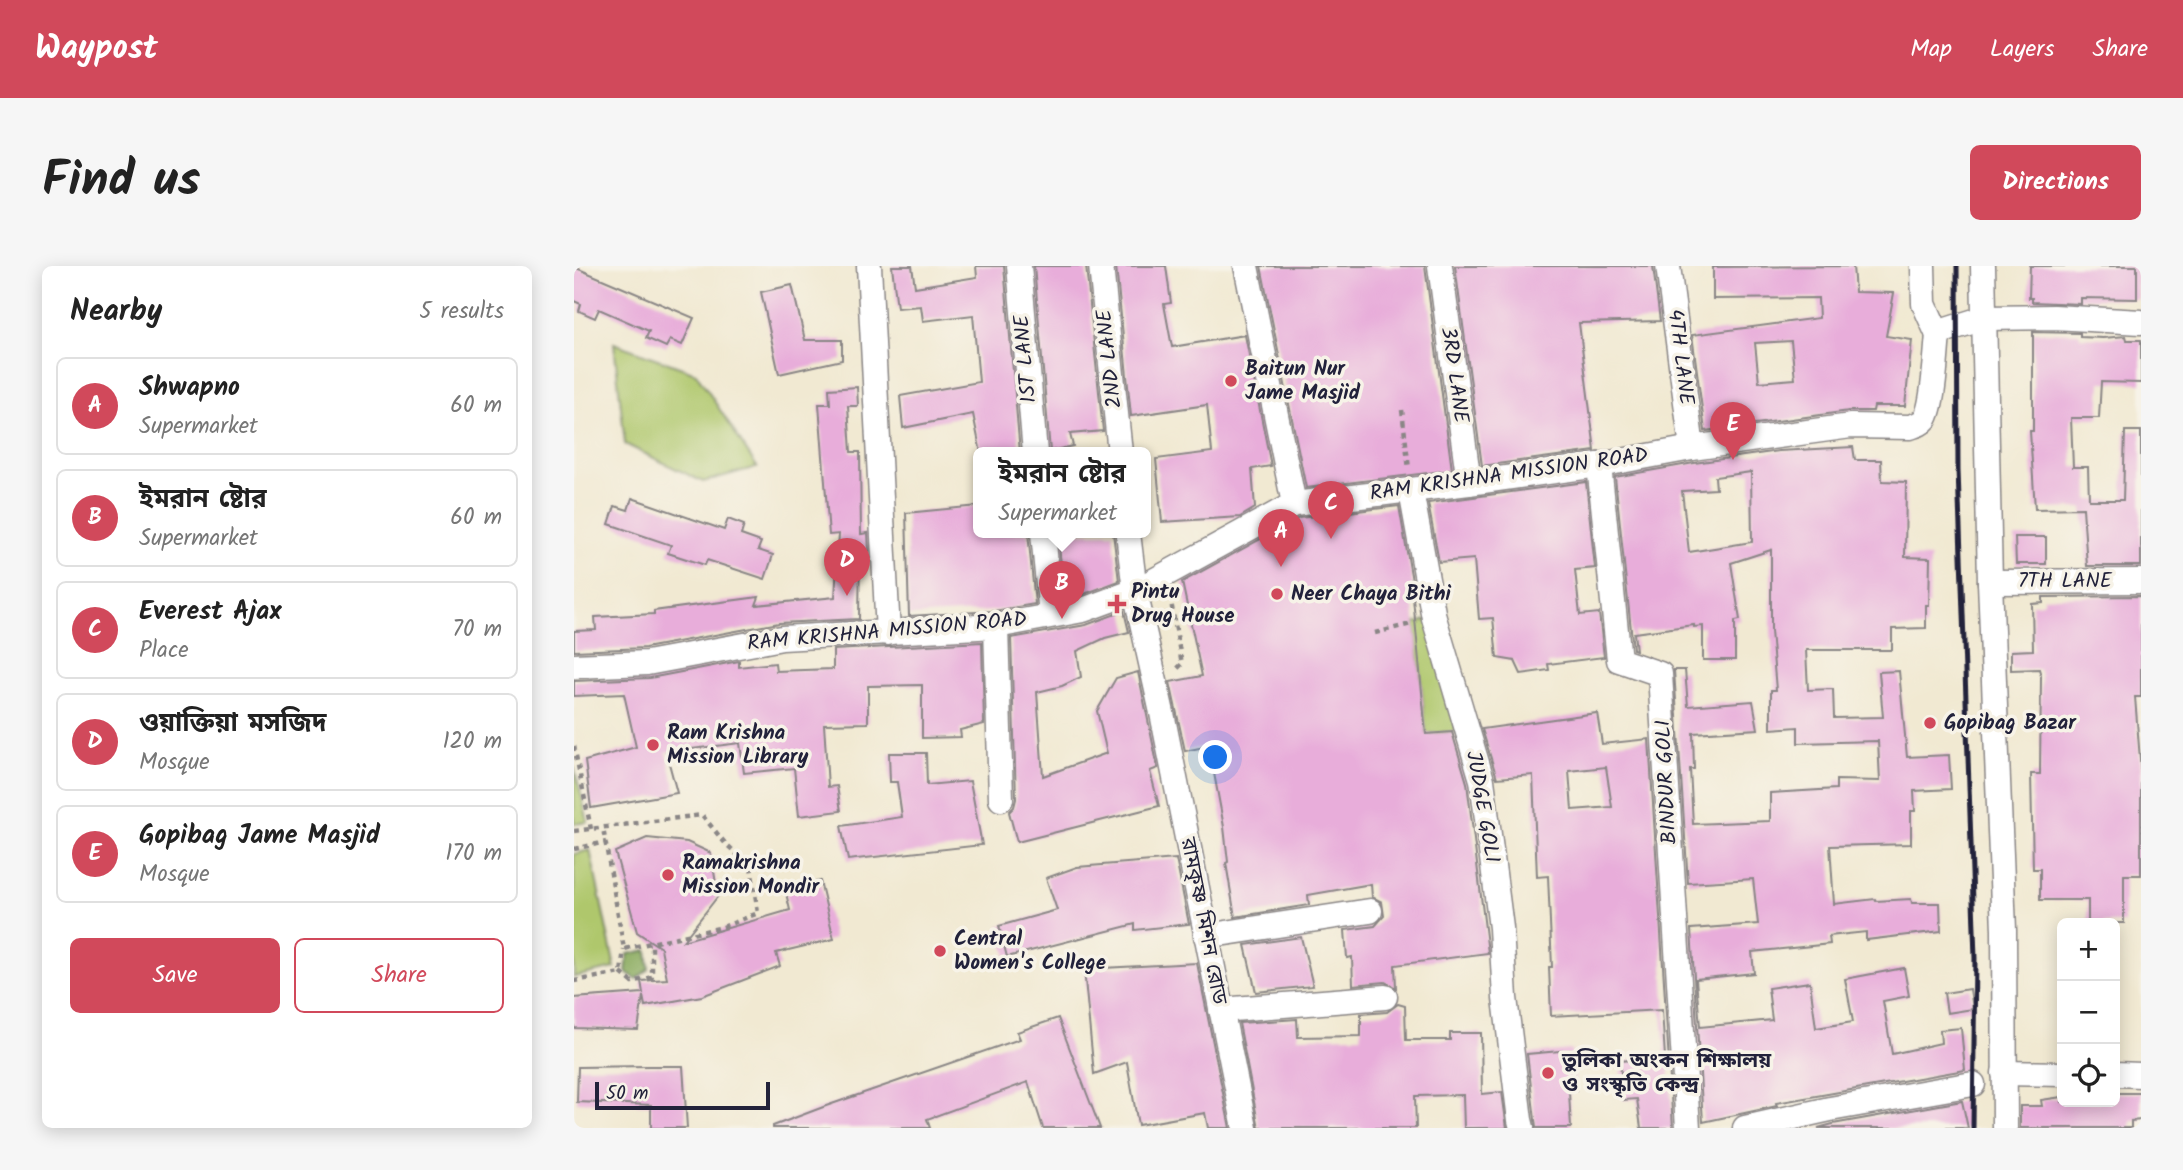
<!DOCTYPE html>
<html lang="en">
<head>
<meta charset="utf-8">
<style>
  body { margin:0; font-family:Kalam,"Noto Sans Bengali",sans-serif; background:#f6f6f6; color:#222 }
  .controls { position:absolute; right:21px; bottom:21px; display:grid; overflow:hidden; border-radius:10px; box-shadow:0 4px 18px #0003 }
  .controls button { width:63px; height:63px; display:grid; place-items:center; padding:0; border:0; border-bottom:2px solid #e0e0e0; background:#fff; color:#222; font:35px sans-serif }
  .scale { position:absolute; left:21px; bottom:18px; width:175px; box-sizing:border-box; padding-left:7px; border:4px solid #22223b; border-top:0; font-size:19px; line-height:24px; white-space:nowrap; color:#22223b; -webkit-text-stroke:5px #f7f3e8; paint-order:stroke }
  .you { position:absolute; left:642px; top:492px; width:24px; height:24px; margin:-18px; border:5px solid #fff; border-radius:50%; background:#1a73e8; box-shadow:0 0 0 10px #1a73e833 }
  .badge { display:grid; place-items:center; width:46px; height:46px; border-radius:50%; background:#d1495b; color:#fff; font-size:23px; font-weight:700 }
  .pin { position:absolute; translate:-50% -58px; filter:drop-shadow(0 2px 4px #0008) }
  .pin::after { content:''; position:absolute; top:37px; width:24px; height:21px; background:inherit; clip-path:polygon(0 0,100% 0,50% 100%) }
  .popup { position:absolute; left:399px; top:181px; width:178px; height:91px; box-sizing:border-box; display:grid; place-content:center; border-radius:10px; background:#fff; filter:drop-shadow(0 2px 5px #0005); font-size:23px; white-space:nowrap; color:#767676 }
  .popup b { font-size:26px; color:#222 }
  .popup::after { content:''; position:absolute; left:50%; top:100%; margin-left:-14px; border:14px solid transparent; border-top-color:#fff }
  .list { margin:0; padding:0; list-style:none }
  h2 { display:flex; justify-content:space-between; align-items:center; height:91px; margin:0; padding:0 28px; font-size:30px }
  h2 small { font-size:23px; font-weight:400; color:#767676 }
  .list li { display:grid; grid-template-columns:46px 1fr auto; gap:21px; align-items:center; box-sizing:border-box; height:98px; margin:0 14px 14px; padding:0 14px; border:2px solid #e0e0e0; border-radius:10px }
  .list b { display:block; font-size:26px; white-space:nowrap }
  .list p { margin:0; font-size:23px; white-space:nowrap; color:#767676 }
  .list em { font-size:23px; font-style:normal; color:#767676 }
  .actions { display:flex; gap:14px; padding:21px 28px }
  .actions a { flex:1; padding:16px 0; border:2px solid #d1495b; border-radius:10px; text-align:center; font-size:24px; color:#d1495b }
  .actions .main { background:#d1495b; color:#fff }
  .icon { flex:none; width:38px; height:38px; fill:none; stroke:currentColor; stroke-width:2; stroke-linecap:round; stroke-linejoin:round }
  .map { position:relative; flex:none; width:1567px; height:862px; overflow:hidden; border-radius:10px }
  header { display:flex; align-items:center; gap:42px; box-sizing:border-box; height:98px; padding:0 35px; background:#d1495b; color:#fff }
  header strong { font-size:33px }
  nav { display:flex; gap:38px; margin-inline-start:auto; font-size:24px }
  .intro { display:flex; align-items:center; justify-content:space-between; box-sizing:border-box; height:168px; padding:0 42px }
  h1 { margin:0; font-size:49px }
  .button { padding:18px 32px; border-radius:10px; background:#d1495b; color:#fff; font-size:24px; font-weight:700 }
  main { display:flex; gap:42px; padding:0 42px }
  aside { flex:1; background:#fff; border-radius:10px; box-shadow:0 4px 18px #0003 }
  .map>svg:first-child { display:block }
  .green { fill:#afc76c; stroke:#687454; stroke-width:2 }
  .forest { fill:#8bac60; stroke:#56674e; stroke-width:2 }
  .building { fill:#e8adda; fill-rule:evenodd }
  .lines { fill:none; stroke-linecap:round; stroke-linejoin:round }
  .minor-casing { stroke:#8a8686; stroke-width:27 }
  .path { stroke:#8a8686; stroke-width:4.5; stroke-dasharray:5 5; stroke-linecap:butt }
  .minor { stroke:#fff; stroke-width:24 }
  .rail { stroke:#22223b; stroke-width:5 }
  .poi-dot { fill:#d1495b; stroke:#f7f3e8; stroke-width:2.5 }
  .labels { text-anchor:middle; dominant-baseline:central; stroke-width:7; stroke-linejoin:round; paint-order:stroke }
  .street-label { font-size:21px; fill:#22223b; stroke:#f7f3e8 }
  .poi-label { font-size:21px; font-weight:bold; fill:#22223b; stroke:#f7f3e8; text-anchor:start }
</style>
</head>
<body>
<header>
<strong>Waypost</strong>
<nav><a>Map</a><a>Layers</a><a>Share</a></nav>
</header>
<div class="intro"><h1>Find us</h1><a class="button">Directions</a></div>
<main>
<aside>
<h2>Nearby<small>5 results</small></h2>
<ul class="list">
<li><span class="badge">A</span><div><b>Shwapno</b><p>Supermarket</p></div><em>60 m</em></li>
<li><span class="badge">B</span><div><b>ইমরান ষ্টোর</b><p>Supermarket</p></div><em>60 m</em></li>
<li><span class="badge">C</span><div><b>Everest Ajax</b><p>Place</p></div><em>70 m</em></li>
<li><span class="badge">D</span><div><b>ওয়াক্তিয়া মসজিদ</b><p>Mosque</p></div><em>120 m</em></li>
<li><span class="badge">E</span><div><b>Gopibag Jame Masjid</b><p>Mosque</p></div><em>170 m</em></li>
</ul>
<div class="actions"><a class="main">Save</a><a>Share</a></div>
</aside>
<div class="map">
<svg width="1567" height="862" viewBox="0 0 1567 862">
  <rect width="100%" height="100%" fill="#f7f3e8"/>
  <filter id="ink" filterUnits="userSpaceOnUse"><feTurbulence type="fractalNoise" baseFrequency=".0143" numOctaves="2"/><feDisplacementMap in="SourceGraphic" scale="14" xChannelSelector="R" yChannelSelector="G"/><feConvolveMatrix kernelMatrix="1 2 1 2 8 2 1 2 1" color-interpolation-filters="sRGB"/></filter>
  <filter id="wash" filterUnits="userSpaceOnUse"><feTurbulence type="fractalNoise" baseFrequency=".00686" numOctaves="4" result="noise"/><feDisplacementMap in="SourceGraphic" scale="28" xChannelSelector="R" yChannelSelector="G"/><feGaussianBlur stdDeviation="1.57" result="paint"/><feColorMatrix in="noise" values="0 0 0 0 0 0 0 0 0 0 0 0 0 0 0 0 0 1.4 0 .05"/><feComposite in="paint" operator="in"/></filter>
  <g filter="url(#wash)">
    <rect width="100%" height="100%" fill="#f1e9d2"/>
    <g class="green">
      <polygon points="40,77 122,107 183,201 129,216 51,178"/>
      <polygon points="860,352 893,465 852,468 841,357"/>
      <polygon points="0,500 14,556 0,558"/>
      <polygon points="16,584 41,702 0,711 0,588"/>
    </g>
    <polygon class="forest" points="73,684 75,703 62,713 52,706 54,688"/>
    <g id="blocks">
      <g class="building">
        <polygon points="318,0 338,0 341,21 403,11 402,0 430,0 446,187 407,187 399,148 329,162 326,130 405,116 399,49 349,55 347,40 323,42"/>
        <polygon points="460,0 512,0 529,165 496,168 499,180 476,185"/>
        <polygon points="542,0 592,0 597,37 590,38 598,81 671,69 697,200 678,203 681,242 666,251 588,256 582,193 638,186 633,139 557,150"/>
        <polygon points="687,0 851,0 878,204 732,222"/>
        <polygon points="881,0 1079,0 1086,55 1005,57 1021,185 908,200"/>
        <path d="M1279 0 1281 26 1320 27 1312 70 1338 74 1331 140H1300L1299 145H1275L1131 165 1118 69 1245 52 1244 32 1139 33V1ZM1217 75 1221 113 1185 116 1181 77Z"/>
        <polygon points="1456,0 1563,0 1563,33 1507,32 1507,38 1458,36 1458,32 1455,32"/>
        <polygon points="0,1 120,52 108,79 96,74 92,81 72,72 75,65 25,43 21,52 5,45 7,38 0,35"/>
        <polygon points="218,19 231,74 268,74 268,94 205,108 187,26"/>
        <polygon points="1459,66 1506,67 1506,71 1529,72 1552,70 1553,74 1567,74 1567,117 1527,116 1525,152 1497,152 1499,201 1514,201 1515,234 1549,234 1551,165 1567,165 1567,300 1513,300 1509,242 1461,243 1456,165 1459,165"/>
        <polygon points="283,121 284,140 274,140 277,186 286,186 287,268 294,267 295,285 286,286 285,353 205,357 71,382 0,385 0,365 22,364 21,351 80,348 80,345 185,331 182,339 261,331 265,268 255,269 245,138 256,138 255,123"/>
        <path d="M1279 181 1281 194H1307L1308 215 1332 216 1331 291 1356 292 1355 339H1352V362L1318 363V384H1232L1234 424 1259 423 1260 452 1309 451 1305 406 1325 405 1333 491 1375 489 1377 523 1340 525 1341 545H1337V578L1256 580 1260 638 1301 633 1302 635 1337 633 1338 637H1366L1367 665 1292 674V666L1255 670 1256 678 1178 686 1180 707 1122 713 1126 761 1198 754 1194 722 1236 716 1242 762 1279 756 1271 713 1330 702 1335 730 1309 735 1318 788 1367 777 1366 764 1387 762 1391 804 1202 837 1203 840 1129 856 1117 663 1184 658 1179 613 1114 617 1100 404H1111L1114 440 1179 435 1184 463 1119 467 1120 503H1116L1119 558 1196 555V527L1262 523V514L1306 515 1304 475 1224 477V461L1197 463V424H1202L1197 365V284L1157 297 1166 354 1161 355V394H1129V360L1120 361V359L1060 367 1062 384 1059 383 1041 211 1120 197 1205 185ZM1177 206 1178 276 1115 286 1108 225 1142 223 1141 211Z"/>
        <polygon points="1012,216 1021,302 1001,304 1006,349 1025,347 1030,391 974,398 975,404 947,408 941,395 923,392 919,352 905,353 900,293 865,296 854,237"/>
        <polygon points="58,232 150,264 154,253 170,259 167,269 187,276 184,284 199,289 191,313 133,294 131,299 94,287 97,279 35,258 41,240 54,244"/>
        <polygon points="404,240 404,267 454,267 461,338 420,345 335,350 332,247"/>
        <polygon points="825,240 841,332 839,332 852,468 878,466 893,517 914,687 821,699 822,722 811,716 779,719 778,691 773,692 771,664 801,660 810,650 808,636 798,631 797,618 734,629 735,639 661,651 652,597 654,596 650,561 635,480 611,485 596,416 628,410 608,316 725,252"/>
        <polygon points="484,267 539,267 545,315 505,330 490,332"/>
        <polygon points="1441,271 1472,271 1472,298 1442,298"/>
        <polygon points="1567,330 1567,431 1561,431 1567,506 1567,609 1550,609 1550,657 1514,657 1514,634 1466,634 1466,603 1459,603 1457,508 1466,508 1467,410 1465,403 1437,404 1437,385 1459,384 1458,338 1469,337 1469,331"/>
        <polygon points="550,345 555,366 531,372 503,385 507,411 488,420 463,426 469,510 533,487 523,445 542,412 564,406 584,502 576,505 585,540 443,576 435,546 440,541 442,533 437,372 512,359"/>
        <polygon points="408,376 410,458 386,464 387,471 348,472 348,419 294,420 294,457 250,458 254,521 263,520 267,545 225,550 220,502 170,507 166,477 92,486 103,527 17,542 11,495 62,481 50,428 0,430 0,415 76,412 165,395 165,401 201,397 202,405 259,403 259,384"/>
        <path d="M1023 447 1028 478 1075 473 1099 862H1067L1063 833 1049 834 1046 795 1091 791 1088 744 977 750 975 701H978L974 610 963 611 959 509 923 512 908 463ZM1032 501 1038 541 998 544 995 505Z"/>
        <polygon points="315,487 352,487 353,519 396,515 408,579 274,594 267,560 328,551 323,516 316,516"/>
        <polygon points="73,572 113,576 137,587 144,630 109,675 216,644 211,623 246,615 260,673 202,687 206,700 128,730 71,740 69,730 64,764 0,762 0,732 69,727 67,715 93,713 87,682 63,666 41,586"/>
        <polygon points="602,593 615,658 561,664 561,658 433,691 425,660 483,644 472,612 503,601"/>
        <polygon points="727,671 739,720 682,726 671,679"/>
        <polygon points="623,697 656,862 634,862 631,847 564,859 553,796 520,808 510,703"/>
        <polygon points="1396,723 1399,743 1373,747 1370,727"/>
        <polygon points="824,738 831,740 832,774 876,774 876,767 907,767 908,828 928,826 933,862 890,862 889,829 841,830 842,862 685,862 665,757 723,753 724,771 787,770 787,748 813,746"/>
        <polygon points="484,752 526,862 469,862 454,816 353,853 356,862 199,862 199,860 252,840 446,773 443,766"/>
        <polygon points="997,784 1002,825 995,826 997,862 962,862 953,788"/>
        <polygon points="75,800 109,800 113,862 77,862 77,839 3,836 4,801"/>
        <polygon points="1541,827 1567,827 1567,854 1557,855 1557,862 1446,862 1446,840 1468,840 1467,834 1488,831 1488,836 1541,836"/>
        <polygon points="1388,835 1394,862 1244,862 1259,858"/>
      </g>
    </g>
  </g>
  <g filter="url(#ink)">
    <use href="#blocks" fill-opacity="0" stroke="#8a8686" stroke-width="2"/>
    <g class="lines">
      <g class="minor-casing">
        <g id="minor">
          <polyline points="295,0 314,367"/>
          <polyline points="445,0 461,187"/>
          <polyline points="527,0 546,187"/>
          <polyline points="672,0 720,238"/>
          <polyline points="866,0 895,217"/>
          <polyline points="1094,0 1118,182"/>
          <polyline points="1349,0 1350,38 1364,69"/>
          <polyline points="1409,0 1416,316 1430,664 1431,862"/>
          <polyline points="1025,199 1045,394 1086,408 1114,862"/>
          <polyline points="837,225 860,352 908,514 927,662 931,732 946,854 948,862"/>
          <polyline points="469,267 477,349"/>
          <polyline points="554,267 561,325 588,447 671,862"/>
          <polyline points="1416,316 1567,315"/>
          <polyline points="422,360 427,533"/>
          <path d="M0 400 73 397 208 372 422 360 509 344 561 325 720 238 895 217 1025 199 1118 182 1277 160 1336 161C1342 159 1347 158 1351 153 1360 139 1362 87 1364 69L1369 65 1410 52 1480 51 1567 56"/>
          <polyline points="632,670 796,645"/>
          <polyline points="647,744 811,731"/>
          <polyline points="1430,807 1488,808"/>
          <polyline points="1541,808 1567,809"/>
          <polyline points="1171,862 1256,843 1399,818"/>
        </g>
      </g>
      <g class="path">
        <polyline points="828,144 835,203"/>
        <polyline points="596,330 608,398 601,405"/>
        <polyline points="801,367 837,358"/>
        <polyline points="0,480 17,563"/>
        <polyline points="0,565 128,549 151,577 177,601 184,647 149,661 50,683 29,562"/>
        <polyline points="0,583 32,576"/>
        <polyline points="47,707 58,716 78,711 78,676"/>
        <polyline points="0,715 47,707 50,683"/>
      </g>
      <use href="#minor" class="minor"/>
      <polyline class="rail" points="1383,0 1384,204 1401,692 1399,862"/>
    </g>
  </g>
  <g class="poi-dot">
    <circle cx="657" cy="115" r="7"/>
    <circle cx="703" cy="328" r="7"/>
    <path d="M539.5 327.5h7v7h7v7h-7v7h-7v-7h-7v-7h7z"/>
    <circle cx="1356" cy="457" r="7"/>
    <circle cx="79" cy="479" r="7"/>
    <circle cx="94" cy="609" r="7"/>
    <circle cx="366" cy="685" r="7"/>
    <circle cx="974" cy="807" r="7"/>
  </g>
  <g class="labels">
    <g class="street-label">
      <text transform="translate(1106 91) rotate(83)">4TH LANE</text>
      <text transform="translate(452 93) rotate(-95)">1ST LANE</text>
      <text transform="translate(536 93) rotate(-96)">2ND LANE</text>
      <text transform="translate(880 109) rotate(82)">3RD LANE</text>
      <text transform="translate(935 209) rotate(-8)">RAM KRISHNA MISSION ROAD</text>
      <text x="1491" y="315">7TH LANE</text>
      <text transform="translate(313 366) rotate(-5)">RAM KRISHNA MISSION ROAD</text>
      <text transform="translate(1093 516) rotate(-93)">BINDUR GOLI</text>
      <text transform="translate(908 541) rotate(80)">JUDGE GOLI</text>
      <text transform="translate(629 655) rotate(79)">রামকৃষ্ণ মিশন রোড</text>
    </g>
    <g class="poi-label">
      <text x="671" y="103">Baitun Nur<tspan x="671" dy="24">Jame Masjid</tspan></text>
      <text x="557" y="326">Pintu<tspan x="557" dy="24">Drug House</tspan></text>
      <text x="717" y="328">Neer Chaya Bithi</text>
      <text x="1370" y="457">Gopibag Bazar</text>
      <text x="93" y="467">Ram Krishna<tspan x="93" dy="24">Mission Library</tspan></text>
      <text x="108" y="597">Ramakrishna<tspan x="108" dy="24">Mission Mondir</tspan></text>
      <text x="380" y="673">Central<tspan x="380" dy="24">Women's College</tspan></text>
      <text x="988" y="795">তুলিকা অংকন শিক্ষালয়<tspan x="988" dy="24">ও সংস্কৃতি কেন্দ্র</tspan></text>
    </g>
  </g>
</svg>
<div class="controls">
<button>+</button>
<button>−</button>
<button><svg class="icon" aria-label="locate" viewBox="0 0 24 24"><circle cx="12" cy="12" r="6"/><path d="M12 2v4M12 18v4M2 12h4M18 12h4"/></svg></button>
</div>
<div class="scale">50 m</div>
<div class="you"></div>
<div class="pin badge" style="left:707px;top:301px">A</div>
<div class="pin badge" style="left:488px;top:353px">B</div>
<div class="popup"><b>ইমরান ষ্টোর</b>Supermarket</div>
<div class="pin badge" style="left:757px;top:273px">C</div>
<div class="pin badge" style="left:273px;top:330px">D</div>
<div class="pin badge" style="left:1159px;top:194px">E</div>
</div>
</main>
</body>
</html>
